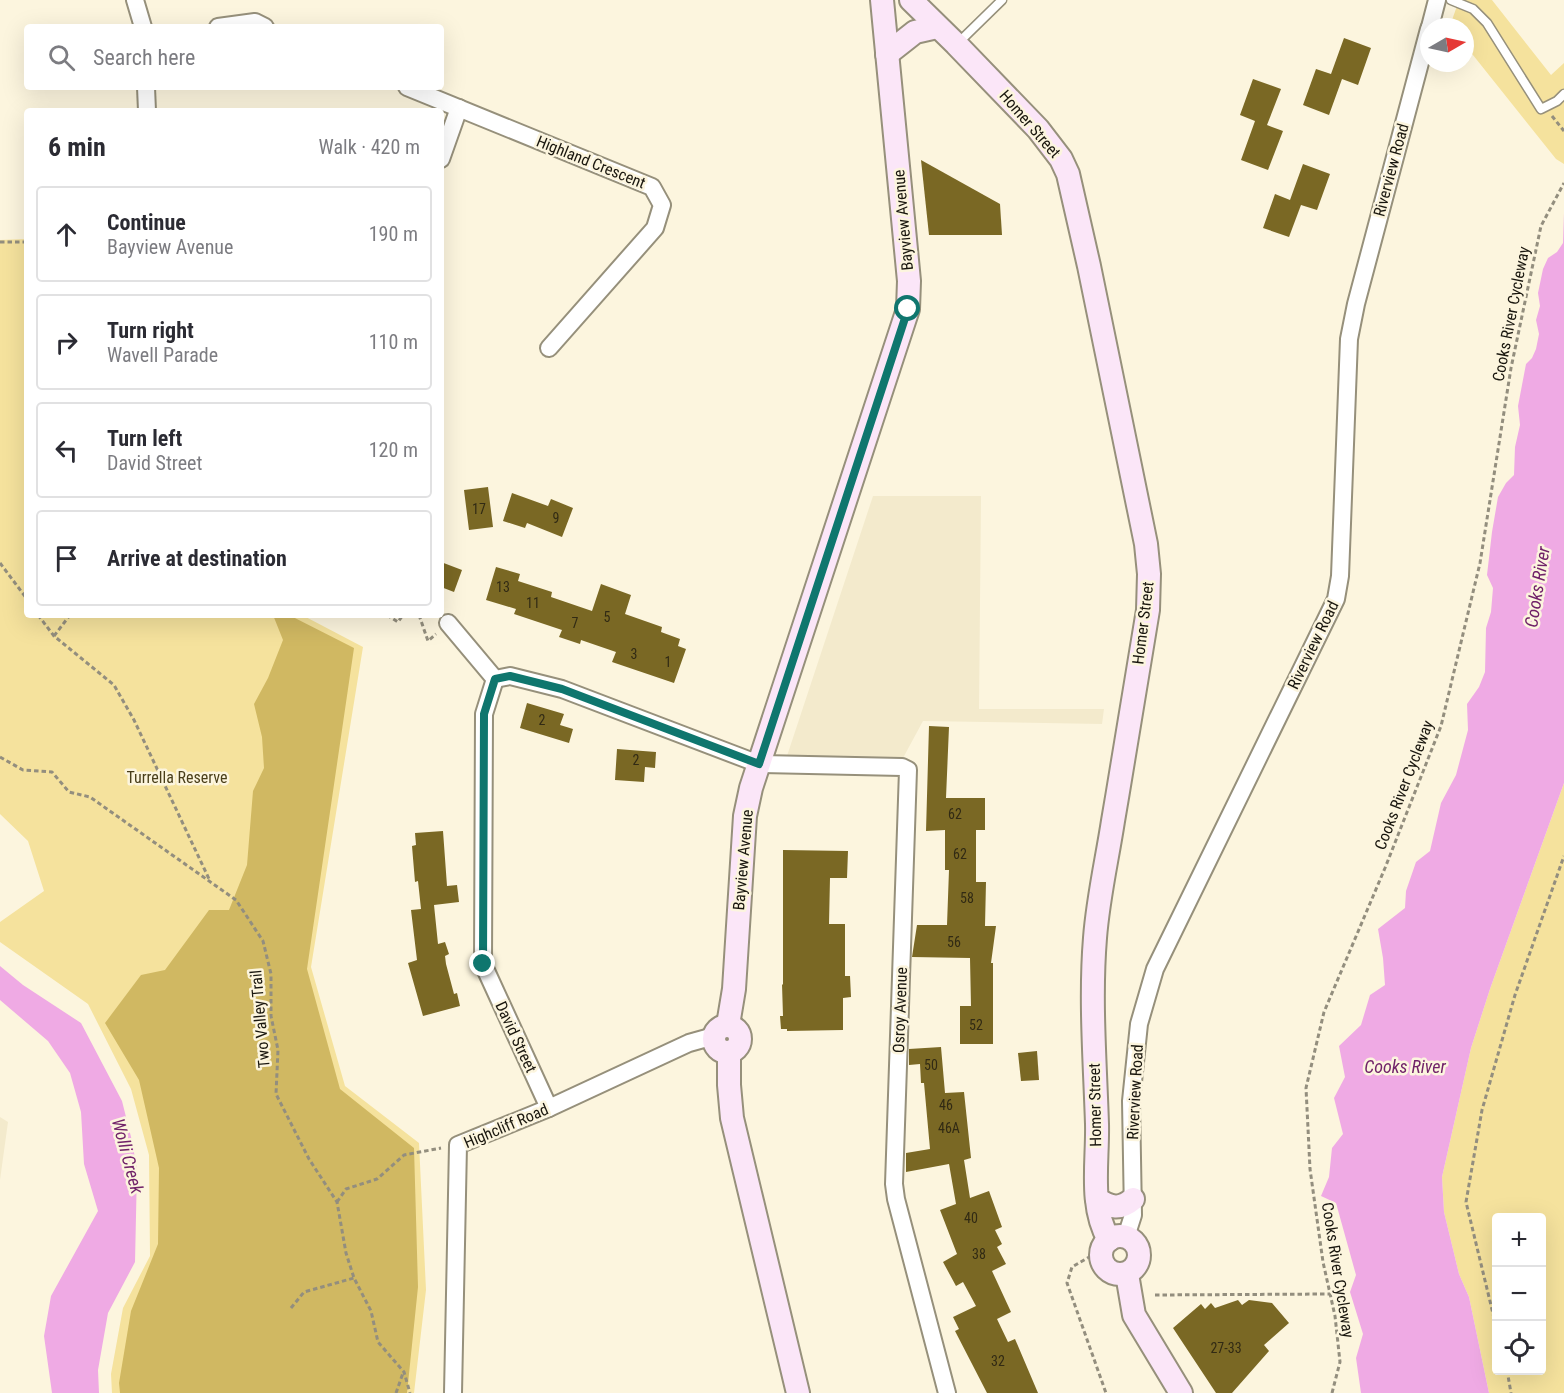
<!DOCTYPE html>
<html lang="en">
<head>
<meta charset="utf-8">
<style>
  body { margin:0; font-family:"Roboto Condensed",sans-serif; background:#f7f7f7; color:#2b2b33 }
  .controls { position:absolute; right:18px; bottom:18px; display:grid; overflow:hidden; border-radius:6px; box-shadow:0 6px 24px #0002 }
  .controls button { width:54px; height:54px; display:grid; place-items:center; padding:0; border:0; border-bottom:2px solid #e1e1e2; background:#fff; color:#2b2b33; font:30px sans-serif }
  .compass { position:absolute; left:1420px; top:18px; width:54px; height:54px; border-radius:50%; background:#fff; box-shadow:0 6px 24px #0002; rotate:81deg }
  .stop { position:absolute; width:18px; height:18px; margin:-14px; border:4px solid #0f766e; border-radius:50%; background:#fff }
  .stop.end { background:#0f766e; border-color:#fff; box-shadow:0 2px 6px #0008 }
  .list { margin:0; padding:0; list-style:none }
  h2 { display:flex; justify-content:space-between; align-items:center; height:78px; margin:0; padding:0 24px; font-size:26px }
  h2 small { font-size:20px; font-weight:400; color:#7c7c81 }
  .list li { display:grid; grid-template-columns:39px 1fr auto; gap:18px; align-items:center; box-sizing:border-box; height:96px; margin:0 12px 12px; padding:0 12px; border:2px solid #e1e1e2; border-radius:6px }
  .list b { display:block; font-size:22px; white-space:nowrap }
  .list p { margin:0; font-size:20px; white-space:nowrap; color:#7c7c81 }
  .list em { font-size:20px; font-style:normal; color:#7c7c81 }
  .icon { flex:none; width:33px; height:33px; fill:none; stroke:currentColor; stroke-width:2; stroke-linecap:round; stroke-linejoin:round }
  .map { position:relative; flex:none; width:1564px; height:1393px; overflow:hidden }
  .search { position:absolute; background:#fff; box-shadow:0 6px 24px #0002; left:24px; top:24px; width:420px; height:66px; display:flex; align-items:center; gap:15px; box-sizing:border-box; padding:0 21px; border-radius:6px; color:#7c7c81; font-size:22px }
  .panel { position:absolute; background:#fff; box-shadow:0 6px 24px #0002; left:24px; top:108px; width:420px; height:510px; border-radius:6px }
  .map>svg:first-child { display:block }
  .built { fill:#f3eacc }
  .green { fill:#f5e29d; fill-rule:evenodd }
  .forest { fill:#d0b862 }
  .water { fill:#efaae4 }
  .building { fill:#7a6824 }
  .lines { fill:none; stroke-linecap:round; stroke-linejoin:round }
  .service-casing { stroke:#96907b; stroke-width:11 }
  .minor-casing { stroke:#96907b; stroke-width:20 }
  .secondary-casing { stroke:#96907b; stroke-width:26 }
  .path { stroke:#938e7e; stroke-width:3; stroke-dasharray:4.5 3; stroke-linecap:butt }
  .service { stroke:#fff; stroke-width:8 }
  .minor { stroke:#fff; stroke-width:16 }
  .secondary { stroke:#fbe6f8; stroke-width:22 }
  .route { stroke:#0f766e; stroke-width:8 }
  .labels { text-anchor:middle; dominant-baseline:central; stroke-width:5; stroke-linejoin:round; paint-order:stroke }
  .number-label { font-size:14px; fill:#312a14 }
  .street-label { font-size:16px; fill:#19160e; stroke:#fcf5de }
  .park-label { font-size:16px; fill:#493e19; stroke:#fcf5de }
  .water-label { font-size:18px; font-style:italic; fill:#712269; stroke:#fcf5de }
</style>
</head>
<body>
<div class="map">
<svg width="1564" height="1393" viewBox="0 0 1564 1393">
  <rect width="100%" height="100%" fill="#fcf5de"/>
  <g class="built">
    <polygon points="873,496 981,496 979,709 1104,709 1102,724 923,721 903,758 786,759"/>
    <polygon points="0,1117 8,1122 0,1180"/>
  </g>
  <g class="green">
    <polygon points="1459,0 1492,0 1551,75 1564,63 1564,164 1556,159 1465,45 1465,27 1450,26"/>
    <polygon points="27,239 27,615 302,615 363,647 311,967 345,1086 419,1143 426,1290 414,1393 112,1393 111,1374 123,1308 150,1256 149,1155 131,1089 88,1004 0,942 0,922 44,891 28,841 0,814 0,240"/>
    <path d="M1564 783V1393H1489L1469 1297 1459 1274 1444 1212 1442 1177 1471 1048 1490 989ZM1496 1218H1542V1370H1496Z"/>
  </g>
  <polygon class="forest" points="273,615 289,615 354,648 307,969 340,1089 414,1148 418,1287 407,1393 120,1393 119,1383 131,1311 158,1244 159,1168 139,1080 105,1023 141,975 165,970 209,910 229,910 247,865 253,791 264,768 262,737 254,704 268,678 283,640"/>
  <g class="water">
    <polygon points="1564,213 1564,783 1490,989 1471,1048 1442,1177 1444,1212 1459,1274 1469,1297 1489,1393 1361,1393 1356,1358 1363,1334 1350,1292 1356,1275 1336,1203 1321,1196 1329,1177 1332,1148 1343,1134 1334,1098 1345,1077 1339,1046 1361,1025 1370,995 1385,985 1383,958 1378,929 1405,908 1406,891 1416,862 1430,851 1441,803 1456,775 1468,730 1467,704 1479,687 1485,672 1486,628 1491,612 1493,588 1487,575 1492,532 1498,497 1506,483 1514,475 1515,447 1520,425 1518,406 1526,364 1532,358 1536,349 1539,334 1536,320 1540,306 1538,293 1543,269 1548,258 1557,252 1563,243"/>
    <polygon points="0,966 23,985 81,1023 122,1101 132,1141 137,1170 135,1262 108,1313 98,1370 99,1393 52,1393 44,1336 51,1296 98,1211 84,1164 81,1112 70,1073 48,1041 0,1000"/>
  </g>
  <g class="building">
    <polygon points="1344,38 1371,48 1358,85 1342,79 1329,115 1303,105 1316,69 1331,74"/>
    <polygon points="1253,79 1281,89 1267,125 1283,131 1268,170 1241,160 1255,121 1240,115"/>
    <polygon points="921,160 1000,204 1002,235 929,235"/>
    <polygon points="1303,164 1330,174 1317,210 1301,205 1289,237 1263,228 1275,194 1290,200"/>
    <polygon points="488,487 493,527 469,530 464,490"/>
    <polygon points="512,493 548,506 551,499 573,508 562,537 527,523 525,528 503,521"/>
    <polygon points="441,562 462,570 454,592 441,587"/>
    <polygon points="496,567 520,574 518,581 552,592 551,597 592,611 601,584 631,595 625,614 662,627 661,632 680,639 678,646 686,649 674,683 612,662 616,652 581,640 580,644 559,637 562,630 514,614 516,609 486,600"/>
    <polygon points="527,703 564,714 560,725 573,729 569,743 520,728"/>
    <polygon points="929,726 949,727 946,798 985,798 985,830 976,830 976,882 986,882 985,926 996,926 991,963 993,963 993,1044 960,1044 960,1006 971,1006 970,958 912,957 917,925 947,925 949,870 945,870 945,830 926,831"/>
    <polygon points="617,749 656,752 655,768 645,767 644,782 615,780"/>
    <polygon points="443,831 447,886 457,885 459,902 434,905 438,944 445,942 449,954 445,956 446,964 454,994 457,993 460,1006 423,1016 408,963 417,960 411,910 421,909 418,881 415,882 412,846 416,845 415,833"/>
    <polygon points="783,850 848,851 847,878 830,878 829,924 845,924 845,976 850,976 851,997 843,998 843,1030 787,1031 787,1029 781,1029 780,1016 783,1016 782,984 783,985"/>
    <polygon points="941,1047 945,1093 964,1092 971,1158 964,1160 970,1198 989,1191 1002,1227 995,1230 1002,1244 997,1247 1006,1264 992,1271 1011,1312 997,1319 1008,1342 1015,1339 1038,1393 987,1393 955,1331 959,1329 953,1317 976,1306 963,1282 956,1286 943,1262 957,1254 940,1210 956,1204 949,1164 906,1172 906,1153 930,1149 924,1083 921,1083 920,1064 909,1065 909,1049"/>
    <polygon points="1037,1051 1039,1080 1021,1081 1018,1053"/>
    <polygon points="1238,1300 1242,1305 1249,1300 1272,1303 1289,1323 1264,1345 1269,1351 1232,1393 1216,1393 1173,1328 1201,1304 1205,1309 1211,1303 1215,1308"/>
  </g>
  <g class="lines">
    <g class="service-casing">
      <g id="service">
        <polyline points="1451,0 1473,9 1487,23 1541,109 1557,101 1564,94"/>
        <polyline points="957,44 1002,0"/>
      </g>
    </g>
    <g class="minor-casing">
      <g id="minor">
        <polyline points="135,0 143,27"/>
        <polyline points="218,27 255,22 265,27"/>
        <polyline points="1430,27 1437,0"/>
        <polyline points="146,87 147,111"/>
        <polyline points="407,87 652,187 662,205 655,228 549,348"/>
        <polyline points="441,159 459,108"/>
        <polyline points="448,623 495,679 510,676 562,689 759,764 902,767 908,770 894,1184 896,1199 947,1393"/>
        <polyline points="495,679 484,714 483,964 549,1108"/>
        <polyline points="1126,1237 1133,1215 1131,1101 1139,1024 1155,969 1336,599 1340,576 1349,339 1356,304 1429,29"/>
        <polyline points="453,1393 458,1145 549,1108 689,1043 714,1036"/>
      </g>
    </g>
    <g class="secondary-casing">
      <g id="secondary">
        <path d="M911 0 956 44 1038 129 1061 159 1068 174 1089 266 1146 544 1149 574 1148 610C1136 681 1125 751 1113 821 1107 860 1098 898 1095 938 1090 999 1095 1062 1097 1124 1098 1161 1089 1206 1109 1240"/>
        <polyline points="887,54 915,32 937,27"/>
        <polyline points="728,1025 734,989 745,816 751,788 908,309 909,281 882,0"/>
        <circle cx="727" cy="1039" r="13"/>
        <polyline points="729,1052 729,1085 732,1118 798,1393"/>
        <path d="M1097 1199C1111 1208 1120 1210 1133 1199"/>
        <circle cx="1120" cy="1255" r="19"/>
        <polyline points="1127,1274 1134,1315 1181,1393"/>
      </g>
    </g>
    <g class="path">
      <polyline points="1552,116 1564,131"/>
      <polyline points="0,242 27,242"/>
      <polyline points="0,563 27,599"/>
      <polyline points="38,615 54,636 114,685 134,720 210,881"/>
      <polyline points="341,615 343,615"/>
      <polyline points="387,615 398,622 403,615"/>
      <polyline points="419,615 428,641 436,634"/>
      <polyline points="54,636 70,615"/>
      <polyline points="0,757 23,770 52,772 69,792 90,797 236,900 263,941 271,974 271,1016 278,1050 276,1094 309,1159 337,1202 346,1253 354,1278 371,1311 378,1342 404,1372 410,1393"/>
      <polyline points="337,1202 346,1189 377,1179 404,1155 441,1148"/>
      <polyline points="1091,1256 1072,1267 1067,1283 1106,1393"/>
      <polyline points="1155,1295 1330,1294"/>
      <polyline points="291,1308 304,1292 354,1278"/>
      <polyline points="1496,1326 1466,1202 1482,1110 1515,995 1564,856"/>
      <polyline points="1507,1370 1511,1393"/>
      <polyline points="396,1393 403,1373"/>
      <polyline points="1332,1393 1340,1362 1335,1316 1323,1262 1310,1169 1306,1088 1324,1012 1385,868 1441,726 1480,563 1511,368 1541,226 1564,183"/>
    </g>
    <use href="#service" class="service"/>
    <use href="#minor" class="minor"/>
    <use href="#secondary" class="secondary"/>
  </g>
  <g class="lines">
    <polyline class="route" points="483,964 484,714 495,679 510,676 562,689 759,764 908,309"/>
  </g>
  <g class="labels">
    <g class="number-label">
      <text x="479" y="509">17</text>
      <text x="556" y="518">9</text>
      <text x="503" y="587">13</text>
      <text x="533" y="603">11</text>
      <text x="607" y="617">5</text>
      <text x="575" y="623">7</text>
      <text x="634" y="654">3</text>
      <text x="668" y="662">1</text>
      <text x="542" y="720">2</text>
      <text x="636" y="760">2</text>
      <text x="955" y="814">62</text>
      <text x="960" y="854">62</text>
      <text x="967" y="898">58</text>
      <text x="954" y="942">56</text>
      <text x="976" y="1025">52</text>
      <text x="931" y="1065">50</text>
      <text x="946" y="1105">46</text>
      <text x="949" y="1128">46A</text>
      <text x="971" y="1218">40</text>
      <text x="979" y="1254">38</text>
      <text x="1226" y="1348">27-33</text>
      <text x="998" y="1361">32</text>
    </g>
    <g class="street-label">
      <text transform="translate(1030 124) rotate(49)">Homer Street</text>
      <text transform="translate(591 162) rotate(22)">Highland Crescent</text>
      <text transform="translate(1391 170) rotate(-75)">Riverview Road</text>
      <text transform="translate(903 220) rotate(-95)">Bayview Avenue</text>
      <text transform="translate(1511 314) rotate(-79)">Cooks River Cycleway</text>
      <text transform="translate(1143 623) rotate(-83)">Homer Street</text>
      <text transform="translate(1313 645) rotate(-64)">Riverview Road</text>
      <text transform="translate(1404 785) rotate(-69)">Cooks River Cycleway</text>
      <text transform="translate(743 860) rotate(-85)">Bayview Avenue</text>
      <text transform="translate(900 1010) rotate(-88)">Osroy Avenue</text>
      <text transform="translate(260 1019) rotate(-95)">Two Valley Trail</text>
      <text transform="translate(516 1037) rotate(65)">David Street</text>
      <text transform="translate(1135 1092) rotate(-87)">Riverview Road</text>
      <text transform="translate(1095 1105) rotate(-91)">Homer Street</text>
      <text transform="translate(506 1126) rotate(-23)">Highcliff Road</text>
      <text transform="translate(1338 1270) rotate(81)">Cooks River Cycleway</text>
    </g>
    <g class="park-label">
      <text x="177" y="777">Turrella Reserve</text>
    </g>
    <g class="water-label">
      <text transform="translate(1537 587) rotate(-81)">Cooks River</text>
      <text x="1405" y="1066">Cooks River</text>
      <text transform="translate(128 1156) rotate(75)">Wolli Creek</text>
    </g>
  </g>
</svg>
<div class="controls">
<button>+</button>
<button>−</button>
<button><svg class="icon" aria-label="locate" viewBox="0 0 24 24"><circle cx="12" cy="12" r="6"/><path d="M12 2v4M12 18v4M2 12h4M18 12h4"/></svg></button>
</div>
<svg class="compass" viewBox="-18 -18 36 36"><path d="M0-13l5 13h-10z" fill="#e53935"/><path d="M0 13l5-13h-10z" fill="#7c7c81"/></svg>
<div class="stop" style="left:908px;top:309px"></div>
<div class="stop end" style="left:483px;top:964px"></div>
<div class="search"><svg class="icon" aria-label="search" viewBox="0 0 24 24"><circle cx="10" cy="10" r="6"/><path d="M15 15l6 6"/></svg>Search here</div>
<section class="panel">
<h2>6 min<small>Walk · 420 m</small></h2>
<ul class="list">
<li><svg class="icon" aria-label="ahead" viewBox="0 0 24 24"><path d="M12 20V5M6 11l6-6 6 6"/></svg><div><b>Continue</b><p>Bayview Avenue</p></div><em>190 m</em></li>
<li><svg class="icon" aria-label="right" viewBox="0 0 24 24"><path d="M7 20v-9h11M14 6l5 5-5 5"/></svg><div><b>Turn right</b><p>Wavell Parade</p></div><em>110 m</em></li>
<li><svg class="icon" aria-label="left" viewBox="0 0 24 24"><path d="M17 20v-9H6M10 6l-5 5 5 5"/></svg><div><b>Turn left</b><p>David Street</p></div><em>120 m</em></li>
<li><svg class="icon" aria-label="arrive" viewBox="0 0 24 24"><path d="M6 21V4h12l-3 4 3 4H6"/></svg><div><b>Arrive at destination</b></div></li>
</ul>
</section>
</div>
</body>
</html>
